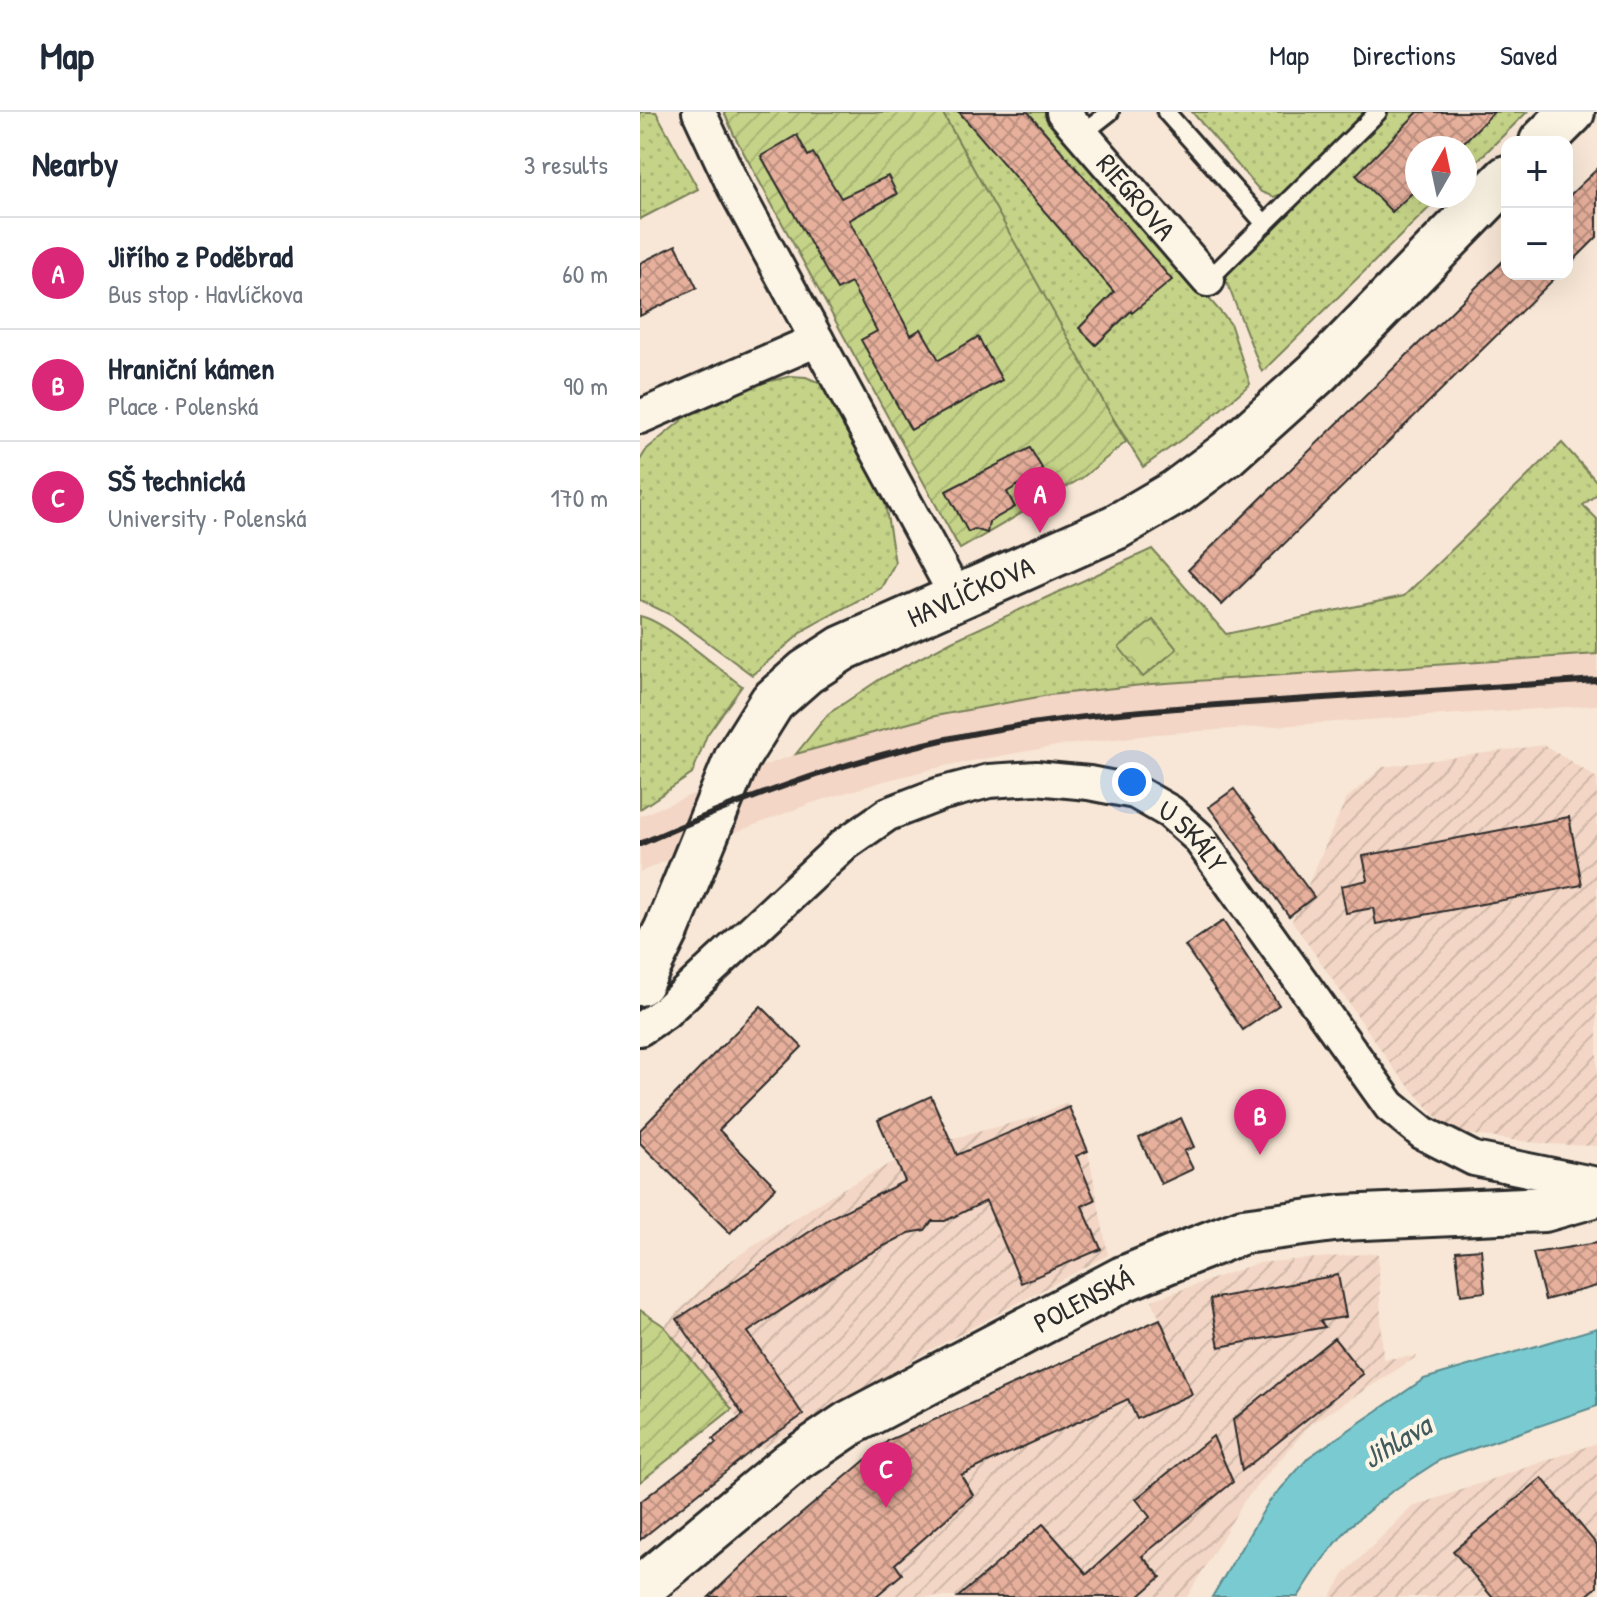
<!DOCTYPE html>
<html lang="en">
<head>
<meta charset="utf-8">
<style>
  body { margin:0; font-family:"Patrick Hand",sans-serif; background:#f2f2f3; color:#1f2937 }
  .controls { position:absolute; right:24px; top:24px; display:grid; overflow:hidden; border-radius:16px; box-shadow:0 8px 32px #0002 }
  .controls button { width:72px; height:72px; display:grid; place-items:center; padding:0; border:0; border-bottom:2px solid #e0e1e3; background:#fff; color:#1f2937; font:40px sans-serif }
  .compass { position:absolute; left:765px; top:24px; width:72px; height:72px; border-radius:50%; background:#fff; box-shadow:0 8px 32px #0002; rotate:9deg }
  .you { position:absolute; left:492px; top:670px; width:28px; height:28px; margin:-20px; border:6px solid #fff; border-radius:50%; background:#1a73e8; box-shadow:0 0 0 12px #1a73e833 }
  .badge { display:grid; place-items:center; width:52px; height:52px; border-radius:50%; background:#db2777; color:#fff; font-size:26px; font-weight:700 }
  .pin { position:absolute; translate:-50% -66px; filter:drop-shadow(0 2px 4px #0008) }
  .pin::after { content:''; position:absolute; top:42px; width:28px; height:24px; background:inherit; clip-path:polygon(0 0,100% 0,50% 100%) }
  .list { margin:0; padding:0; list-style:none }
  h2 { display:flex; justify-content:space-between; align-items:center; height:104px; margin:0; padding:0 32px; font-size:34px }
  h2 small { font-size:26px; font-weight:400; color:#747a83 }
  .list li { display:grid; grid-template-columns:52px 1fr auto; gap:24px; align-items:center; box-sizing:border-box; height:112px; padding:0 32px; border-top:2px solid #e0e1e3 }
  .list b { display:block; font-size:30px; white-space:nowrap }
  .list p { margin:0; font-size:26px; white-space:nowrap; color:#747a83 }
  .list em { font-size:26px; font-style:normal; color:#747a83 }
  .map { position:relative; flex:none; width:957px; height:1485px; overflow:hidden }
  header { display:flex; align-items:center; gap:48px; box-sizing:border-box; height:112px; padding:0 40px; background:#fff; border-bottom:2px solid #e0e1e3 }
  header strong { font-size:38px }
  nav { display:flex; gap:44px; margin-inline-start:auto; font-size:28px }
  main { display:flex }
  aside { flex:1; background:#fff }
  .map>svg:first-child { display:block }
  .built { fill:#f3d6c5 }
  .industrial { fill:url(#industrial-furrows) }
  .grass { fill:url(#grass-dots); stroke:#787f59; stroke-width:2 }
  .park { fill:url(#park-crowns); stroke:#787f59; stroke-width:2 }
  .garden { fill:url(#garden-furrows); stroke:#787f59; stroke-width:2 }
  .water { fill:#7acbd1; stroke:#5a8b8f; stroke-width:2 }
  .building { fill:url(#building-cross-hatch); stroke:#2b2b2b; stroke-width:2 }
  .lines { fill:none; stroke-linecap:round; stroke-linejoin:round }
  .lane-casing { stroke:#2b2b2b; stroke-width:22 }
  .street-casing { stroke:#2b2b2b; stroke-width:38 }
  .secondary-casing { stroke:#2b2b2b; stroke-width:50 }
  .lane { stroke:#fcf5e5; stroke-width:16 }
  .street { stroke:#fcf5e5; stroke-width:32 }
  .secondary { stroke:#fcf5e5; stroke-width:44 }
  .rail { stroke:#2b2b2b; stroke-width:6 }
  .labels { text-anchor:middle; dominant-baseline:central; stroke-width:8; stroke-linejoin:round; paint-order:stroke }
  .street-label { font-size:28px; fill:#2b2b2b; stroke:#fcf5e5 }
  .water-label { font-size:30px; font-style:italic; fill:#435b5d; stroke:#fcf5e5 }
</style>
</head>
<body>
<header>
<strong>Map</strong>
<nav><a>Map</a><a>Directions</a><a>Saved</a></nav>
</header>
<main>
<aside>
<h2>Nearby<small>3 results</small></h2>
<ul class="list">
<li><span class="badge">A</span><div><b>Jiřího z Poděbrad</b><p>Bus stop · Havlíčkova</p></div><em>60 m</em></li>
<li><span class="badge">B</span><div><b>Hraniční kámen</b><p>Place · Polenská</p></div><em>90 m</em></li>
<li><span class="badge">C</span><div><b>SŠ technická</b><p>University · Polenská</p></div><em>170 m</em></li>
</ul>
</aside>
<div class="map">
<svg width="957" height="1485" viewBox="0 0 957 1485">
  <defs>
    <pattern id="industrial-furrows" width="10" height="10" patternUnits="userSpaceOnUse" patternTransform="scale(2)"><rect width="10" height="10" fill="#f3d6c5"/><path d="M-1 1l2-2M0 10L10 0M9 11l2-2" fill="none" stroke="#d0b8a9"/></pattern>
    <pattern id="grass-dots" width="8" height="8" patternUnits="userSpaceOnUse" patternTransform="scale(2)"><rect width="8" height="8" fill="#c4d387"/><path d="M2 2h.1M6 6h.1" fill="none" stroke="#a9b575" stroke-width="1.8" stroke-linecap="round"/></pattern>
    <pattern id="park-crowns" width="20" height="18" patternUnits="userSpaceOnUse" patternTransform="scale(2)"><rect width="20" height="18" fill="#c4d387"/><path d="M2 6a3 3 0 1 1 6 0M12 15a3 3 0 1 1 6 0" fill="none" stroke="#a9b575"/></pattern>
    <pattern id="garden-furrows" width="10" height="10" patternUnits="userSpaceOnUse" patternTransform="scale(2)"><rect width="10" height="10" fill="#c4d387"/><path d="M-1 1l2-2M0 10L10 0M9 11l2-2" fill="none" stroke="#a9b575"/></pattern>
    <pattern id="building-cross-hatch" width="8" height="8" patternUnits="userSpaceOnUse" patternTransform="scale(2)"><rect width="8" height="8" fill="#e7b09c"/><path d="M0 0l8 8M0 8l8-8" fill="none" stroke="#bb8f7f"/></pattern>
  </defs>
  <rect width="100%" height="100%" fill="#f8e7d6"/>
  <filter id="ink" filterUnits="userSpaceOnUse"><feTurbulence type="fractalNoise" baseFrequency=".0125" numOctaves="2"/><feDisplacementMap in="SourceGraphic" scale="16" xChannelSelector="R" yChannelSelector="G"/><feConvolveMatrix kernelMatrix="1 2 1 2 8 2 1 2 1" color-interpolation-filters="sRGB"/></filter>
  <g filter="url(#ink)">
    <polygon class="built" points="957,542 957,593 516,622 417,634 309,653 244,669 172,691 62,733 0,760 0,704 104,661 156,642 298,603 409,583 511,572"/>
    <g class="industrial">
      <polygon points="904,633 957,666 957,1034 906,1032 810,1020 754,957 652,809 706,687 743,655"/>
      <polygon points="426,990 448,1039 468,1143 279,1244 122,1337 24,1214 86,1152 191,1083 284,1034 395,1005"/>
      <polygon points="738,1141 743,1247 778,1244 670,1313 604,1389 547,1485 67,1485 252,1330 288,1311 519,1206 512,1188 618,1151"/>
      <polygon points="957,1331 957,1485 690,1485 704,1462 772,1395"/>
    </g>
    <g class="grass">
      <polygon points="0,0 16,0 58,77 0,107"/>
      <polygon points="302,0 408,0 590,211 610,272 566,310 503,355 451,270"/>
      <polygon points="552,0 726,0 646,80 634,85 621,80"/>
      <polygon points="749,0 887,0 825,61 825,36 777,36 777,84 801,84 622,260 586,168 588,159"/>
      <polygon points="151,264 166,265 190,275 245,391 255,451 241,476 167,516 112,563 31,503 0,488 0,387 2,382 0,381 0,348 7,337 53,299 110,274"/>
      <polygon points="922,331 957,370 957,382 943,393 957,407 957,542 511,572 409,583 295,604 156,642 188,602 240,567 312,529 512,437 586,522 764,484"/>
      <path d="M0 504C27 510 77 556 102 574L67 623 52 662 0 697Z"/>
    </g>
    <polygon class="park" points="513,508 537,537 503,565 479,535"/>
    <g class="garden">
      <polygon points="84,0 302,0 486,330 442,366 320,437 94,23"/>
      <polygon points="0,1198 24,1214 92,1297 0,1370"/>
    </g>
    <polygon class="water" points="957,1216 957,1294 800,1348 751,1380 709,1415 683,1447 658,1485 572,1485 628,1391 669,1345 784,1267"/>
    <g class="building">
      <polygon points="319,0 388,0 532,168 492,201 491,199 456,233 439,216 474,180"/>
      <polygon points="778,0 854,0 818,36 777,36 777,76 752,100 716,63"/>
      <polygon points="157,23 168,44 173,41 201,86 248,64 257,82 209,108 271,223 281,217 299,248 338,225 362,268 271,318 221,228 237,219 211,171 197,178 121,44"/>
      <polygon points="957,57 957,125 927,155 927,86"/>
      <polygon points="36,133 57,176 0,204 0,151"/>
      <polygon points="867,145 867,162 919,162 582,493 548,458"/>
      <polygon points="390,336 403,358 367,380 375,395 349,410 347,421 334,417 328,420 306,379"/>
      <polygon points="594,677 674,785 649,804 569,695"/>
      <polygon points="929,705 942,773 736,812 733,796 706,801 701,774 728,768 723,744"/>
      <polygon points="583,809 639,893 603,918 545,834"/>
      <polygon points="121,894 162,935 79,1018 136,1075 90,1121 0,1031 0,1018"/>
      <polygon points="291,984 317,1043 429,995 448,1039 436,1044 455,1088 442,1094 461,1137 381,1171 346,1089 305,1109 292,1109 285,1118 269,1121 219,1147 108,1220 163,1303 115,1336 0,1428 0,1390 76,1331 73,1327 103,1303 37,1207 192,1105 265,1069 238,1008"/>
      <polygon points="541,1006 554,1035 544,1039 553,1057 521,1072 499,1026"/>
      <polygon points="957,1131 957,1174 905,1188 893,1141"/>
      <polygon points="841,1137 845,1180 821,1183 816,1139"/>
      <polygon points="698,1163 706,1205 680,1209 685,1215 579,1235 570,1187"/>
      <polygon points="520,1207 552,1282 497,1307 488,1287 321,1363 333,1383 255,1452 262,1462 235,1485 69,1485 122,1435 249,1328"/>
      <polygon points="694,1226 723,1262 602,1359 593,1308"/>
      <polygon points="573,1324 593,1370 502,1444 521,1465 498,1485 318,1485 403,1412 447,1462 510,1405 496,1387"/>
      <polygon points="902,1366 957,1433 957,1475 945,1485 852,1485 813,1439"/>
    </g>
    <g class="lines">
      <g class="lane-casing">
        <g id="lane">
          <polyline points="526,0 625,112"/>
          <polyline points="442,22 470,0"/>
          <polyline points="568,168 738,0"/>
        </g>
      </g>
      <g class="street-casing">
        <g id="street">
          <polyline points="59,0 94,75 316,484"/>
          <path id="s1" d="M423 0 568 168"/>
          <polyline points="0,305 177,228"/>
          <path id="s2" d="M0 917 24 901 205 732 248 702 300 682 349 669 396 666 449 671 495 680 530 700 558 725 750 994 783 1021 834 1047 957 1072"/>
        </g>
      </g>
      <g class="secondary-casing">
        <g id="secondary">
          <polyline points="902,30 932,0"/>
          <path id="s3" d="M0 871 27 817 97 646 132 590 166 560 203 536 476 415 536 380 587 342 677 261 867 66"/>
          <path id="s4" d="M0 1477 151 1351 210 1311 483 1167 544 1142 603 1119 701 1106 904 1097 957 1082"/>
        </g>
      </g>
      <use href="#lane" class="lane"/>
      <use href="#street" class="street"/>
      <use href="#secondary" class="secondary"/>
      <path class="rail" d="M0 732C98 689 197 651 302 628 412 604 525 596 638 589 744 582 851 575 957 568"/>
    </g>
  </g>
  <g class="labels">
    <g class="street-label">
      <text stroke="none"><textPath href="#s1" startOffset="112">RIEGROVA</textPath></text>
      <text stroke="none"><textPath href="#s3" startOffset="540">HAVLÍČKOVA</textPath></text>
      <text stroke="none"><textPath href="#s2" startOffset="656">U SKÁLY</textPath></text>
      <text stroke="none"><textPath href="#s4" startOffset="532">POLENSKÁ</textPath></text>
    </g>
    <g class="water-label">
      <text transform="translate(756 1329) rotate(-31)">Jihlava</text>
    </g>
  </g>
</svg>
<div class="controls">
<button>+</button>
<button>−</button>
</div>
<svg class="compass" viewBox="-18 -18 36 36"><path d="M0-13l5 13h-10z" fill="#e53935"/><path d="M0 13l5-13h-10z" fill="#747a83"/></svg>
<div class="you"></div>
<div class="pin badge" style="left:400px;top:421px">A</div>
<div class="pin badge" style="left:620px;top:1043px">B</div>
<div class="pin badge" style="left:246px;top:1396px">C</div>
</div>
</main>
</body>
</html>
